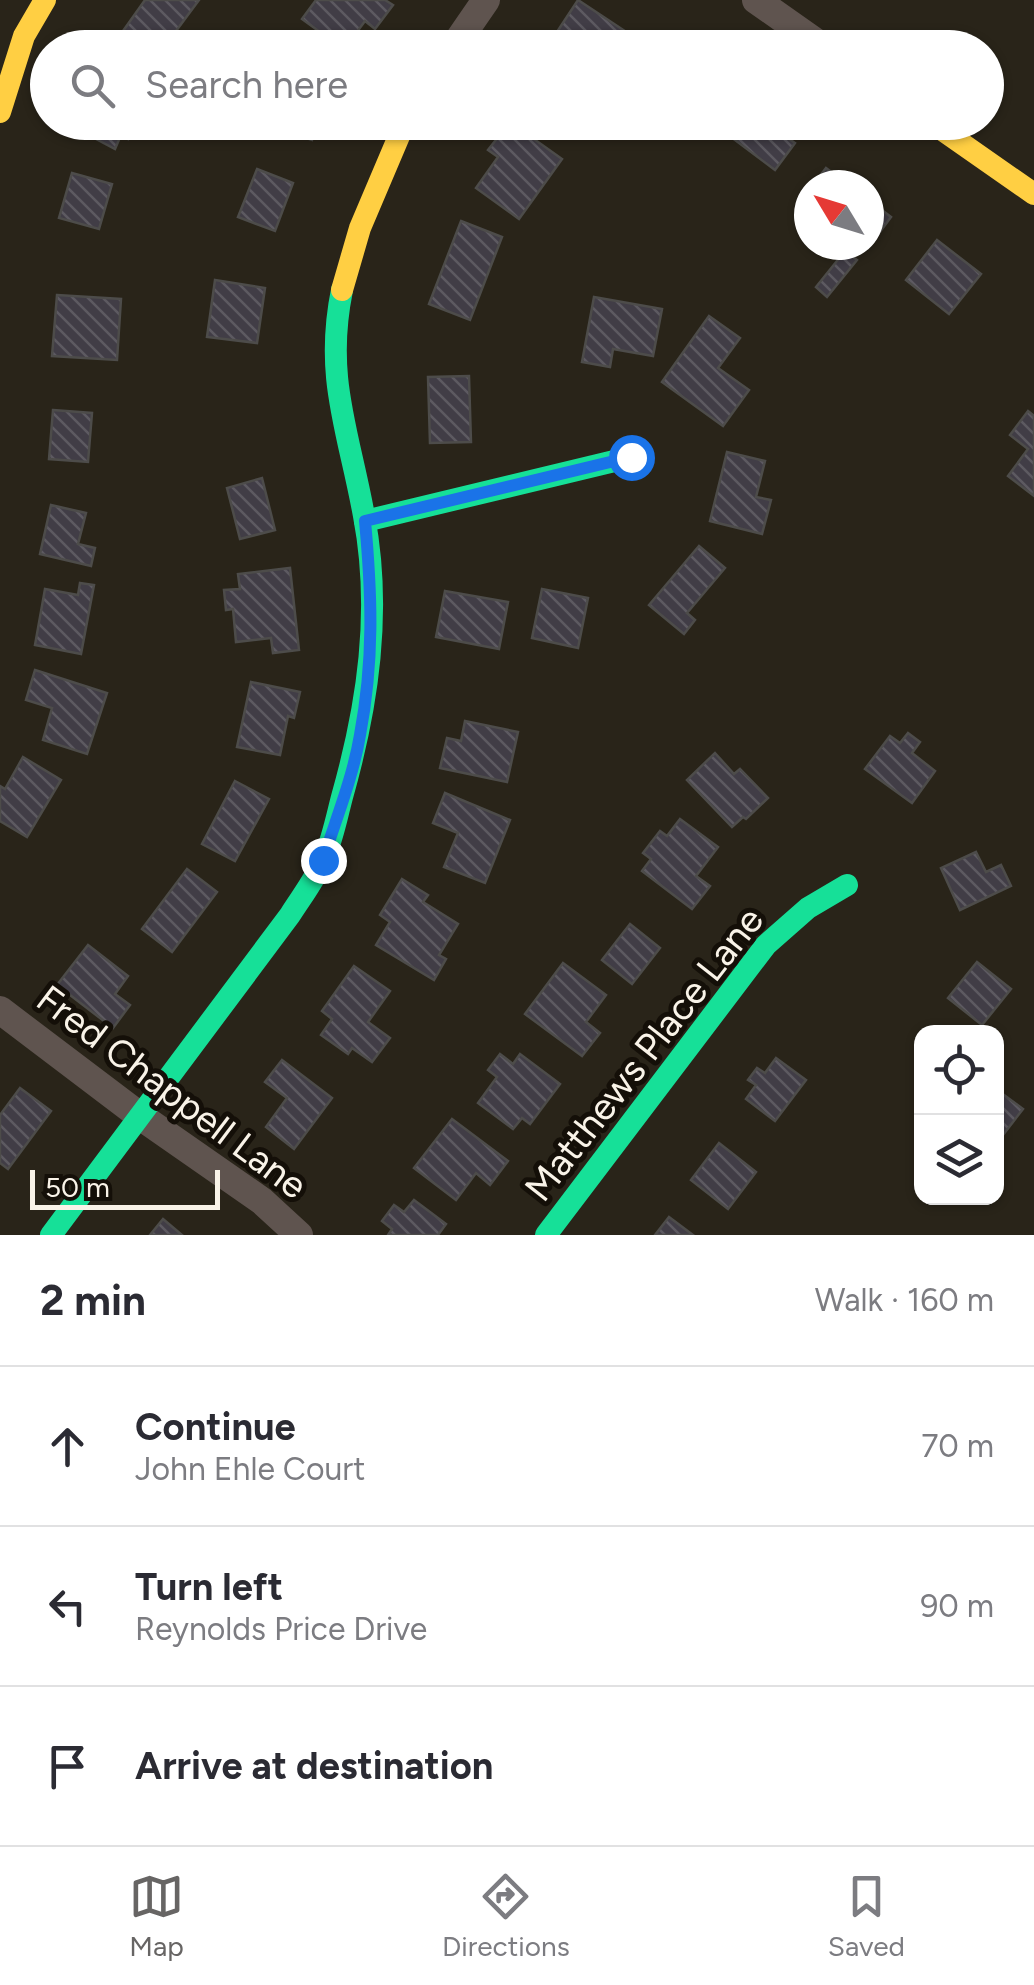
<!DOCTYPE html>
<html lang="en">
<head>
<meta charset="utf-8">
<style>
  body { margin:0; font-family:Figtree,sans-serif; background:#f2f2f3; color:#2b2b33 }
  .controls { position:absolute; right:30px; bottom:30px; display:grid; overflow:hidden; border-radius:20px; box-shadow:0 2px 8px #0004 }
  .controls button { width:90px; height:90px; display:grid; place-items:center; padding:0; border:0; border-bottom:2px solid #e1e1e2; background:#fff; color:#2b2b33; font:50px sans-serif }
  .compass { position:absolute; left:794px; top:170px; width:90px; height:90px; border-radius:50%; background:#fff; box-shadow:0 2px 8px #0004; rotate:308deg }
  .scale { position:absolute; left:30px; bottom:25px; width:190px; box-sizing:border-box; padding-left:10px; border:5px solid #f9f3e8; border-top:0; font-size:28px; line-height:35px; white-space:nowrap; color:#f9f3e8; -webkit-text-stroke:8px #140f08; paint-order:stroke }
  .stop { position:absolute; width:30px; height:30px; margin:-22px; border:8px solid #1a73e8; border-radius:50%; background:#fff }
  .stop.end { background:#1a73e8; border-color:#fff; box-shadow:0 2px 10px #0008 }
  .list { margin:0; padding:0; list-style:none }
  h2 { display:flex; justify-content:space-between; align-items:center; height:130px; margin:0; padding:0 40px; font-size:42px }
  h2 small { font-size:32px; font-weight:400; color:#7c7c81 }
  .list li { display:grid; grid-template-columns:65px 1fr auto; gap:30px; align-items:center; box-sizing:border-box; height:160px; padding:0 40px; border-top:2px solid #e1e1e2 }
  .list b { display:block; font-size:38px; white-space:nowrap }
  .list p { margin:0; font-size:32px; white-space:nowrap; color:#7c7c81 }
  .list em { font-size:32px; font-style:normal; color:#7c7c81 }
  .icon { flex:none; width:55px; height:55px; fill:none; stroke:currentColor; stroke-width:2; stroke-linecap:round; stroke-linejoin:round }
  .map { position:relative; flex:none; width:1034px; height:1235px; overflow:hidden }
  .search { position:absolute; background:#fff; box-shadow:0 2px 8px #0004; left:30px; right:30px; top:30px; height:110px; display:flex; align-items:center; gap:25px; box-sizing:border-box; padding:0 35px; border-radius:55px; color:#7c7c81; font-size:38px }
  .sheet { height:610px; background:#fff }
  nav { display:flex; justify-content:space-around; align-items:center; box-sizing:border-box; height:140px; border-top:2px solid #e1e1e2; background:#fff; font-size:28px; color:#7c7c81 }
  nav a { display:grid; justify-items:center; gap:5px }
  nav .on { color:#676564 }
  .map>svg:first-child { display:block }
  .building { fill:url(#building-back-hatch); stroke:#4d4c4a; stroke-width:2.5 }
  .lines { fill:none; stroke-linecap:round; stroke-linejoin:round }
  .street { stroke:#5f544f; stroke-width:28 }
  .fast { stroke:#16e098; stroke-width:22 }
  .slow { stroke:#ffcf43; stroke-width:22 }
  .route { stroke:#1a73e8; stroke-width:12 }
  .labels { text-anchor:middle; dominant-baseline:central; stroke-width:10; stroke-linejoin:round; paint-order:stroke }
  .street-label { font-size:38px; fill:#f9f3e8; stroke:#140f08 }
</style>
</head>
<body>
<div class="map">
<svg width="1034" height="1235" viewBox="0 0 1034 1235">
  <defs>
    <pattern id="building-back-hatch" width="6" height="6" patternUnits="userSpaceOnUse" patternTransform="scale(2.5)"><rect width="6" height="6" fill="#413d46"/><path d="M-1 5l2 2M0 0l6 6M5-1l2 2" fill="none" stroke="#5d5a61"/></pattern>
  </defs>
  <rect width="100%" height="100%" fill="#292419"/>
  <g class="building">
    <polygon points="145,0 199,0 176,31 190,41 186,48 145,48 123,31"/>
    <polygon points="316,0 385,0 393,5 375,29 365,21 345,48 342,48 302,19"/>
    <polygon points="578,0 646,45 644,48 560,48 551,41"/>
    <polygon points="85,122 136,122 128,139 121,135 115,149 81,131"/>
    <polygon points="277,122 318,122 312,140 275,128"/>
    <polygon points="510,122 562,159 519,219 476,188 498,157 488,150"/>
    <polygon points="711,122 778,122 775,129 795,143 775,170"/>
    <polygon points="826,168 849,185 813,185"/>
    <polygon points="257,169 293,183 275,231 238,217"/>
    <polygon points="72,173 112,184 99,229 59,218"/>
    <polygon points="869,200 891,217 868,248 864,245 869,245"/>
    <polygon points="461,221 502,237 470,320 429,304"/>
    <polygon points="937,240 981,274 949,314 906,280"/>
    <polygon points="845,251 857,260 827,297 816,287"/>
    <polygon points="215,280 265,288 257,343 207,337"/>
    <polygon points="57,295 121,299 117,360 52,356"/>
    <polygon points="594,297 662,309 653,356 613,349 610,367 582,362"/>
    <polygon points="709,316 740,338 718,368 749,390 723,426 662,382"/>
    <polygon points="469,376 471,442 430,443 428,377"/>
    <polygon points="53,410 92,413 88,462 49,459"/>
    <polygon points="1028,411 1034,416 1034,496 1008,476 1028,449 1010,435"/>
    <polygon points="727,452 765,461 756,497 771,500 762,534 710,521"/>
    <polygon points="262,478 275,530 240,539 227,488"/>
    <polygon points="51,505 86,513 78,544 95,548 91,566 40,554"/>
    <polygon points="699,546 725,568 687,613 695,620 684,634 649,605"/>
    <polygon points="290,568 299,650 273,653 271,638 236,642 233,609 226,610 224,590 240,589 238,574"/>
    <polygon points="80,583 94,585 81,654 35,645 45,589 78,595"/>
    <polygon points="542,589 588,598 578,648 532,638"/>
    <polygon points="445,591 508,602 499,649 436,637"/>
    <polygon points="35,670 107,693 87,754 43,740 52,708 26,700"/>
    <polygon points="251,682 300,692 294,718 288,716 280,755 237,747"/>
    <polygon points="465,721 518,732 507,782 440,768 447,738 461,741"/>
    <polygon points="908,733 920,742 912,753 935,771 912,803 865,769 890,736 900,743"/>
    <polygon points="715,753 734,774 740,769 768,798 746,819 743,817 732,827 687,780"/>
    <polygon points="23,757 61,780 27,837 0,821 0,786 5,789"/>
    <polygon points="235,781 269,799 235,861 202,844"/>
    <polygon points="445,793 510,820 485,883 444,867 458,833 433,823"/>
    <polygon points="680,819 718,847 696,876 710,886 692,909 642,871 651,859 643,853 660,831 667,836"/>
    <polygon points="976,852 986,872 1001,865 1011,886 960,910 941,868"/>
    <polygon points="187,869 217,892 172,952 142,929"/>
    <polygon points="402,879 428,895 423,902 458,924 439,955 446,959 434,980 376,945 390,922 380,915"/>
    <polygon points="630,924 660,948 632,984 602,960"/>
    <polygon points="88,945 128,976 115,994 130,1005 113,1028 57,985"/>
    <polygon points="977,962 1011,989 982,1025 948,998"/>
    <polygon points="563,963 606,995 586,1022 600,1033 582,1056 525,1014"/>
    <polygon points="354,966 390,991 368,1022 390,1038 372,1062 352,1048 348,1054 321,1035 332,1019 322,1011"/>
    <polygon points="500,1054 513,1064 520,1054 560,1084 530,1124 522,1118 513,1129 478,1103 497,1077 488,1070"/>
    <polygon points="776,1058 806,1080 775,1121 746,1099 756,1085 748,1080 757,1068 765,1073"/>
    <polygon points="282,1060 332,1098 294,1149 266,1127 287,1098 265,1082"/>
    <polygon points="20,1088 51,1111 8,1169 0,1163 0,1115"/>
    <polygon points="996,1089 1023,1109 996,1144"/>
    <polygon points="452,1119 508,1161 490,1185 476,1173 456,1200 414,1168"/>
    <polygon points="719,1143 756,1172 728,1209 691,1180"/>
    <polygon points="414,1200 446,1224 438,1235 388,1235 392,1229 382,1221 394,1205 404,1212"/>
    <polygon points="669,1217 693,1235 655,1235"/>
    <polygon points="163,1219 182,1235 150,1235"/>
  </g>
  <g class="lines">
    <g class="street">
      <polyline points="756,0 824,48"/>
      <polyline points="453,48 486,0"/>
      <polyline points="0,1010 140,1116 262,1201 299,1235"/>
    </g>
    <g class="fast">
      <polyline points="365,521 631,457"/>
      <path d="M51 1235 290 915C302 896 317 877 325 856 333 837 337 816 342 797 368 705 382 611 364 516 349 432 324 378 342 290"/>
      <polyline points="546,1235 766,945 808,908 847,885"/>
    </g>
    <g class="slow">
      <polyline points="0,112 24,36 45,0"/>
      <polyline points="931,122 1034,194"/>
      <polyline points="342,290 360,228 405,122"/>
    </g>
  </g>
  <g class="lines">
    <path class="route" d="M323 860C336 819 353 777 360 735 374 660 372 597 365 521L631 457"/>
  </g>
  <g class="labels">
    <g class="street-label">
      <text transform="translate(644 1054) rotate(-52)">Matthews Place Lane</text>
      <text transform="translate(172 1092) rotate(37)">Fred Chappell Lane</text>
    </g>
  </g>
</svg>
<div class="controls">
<button><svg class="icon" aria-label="locate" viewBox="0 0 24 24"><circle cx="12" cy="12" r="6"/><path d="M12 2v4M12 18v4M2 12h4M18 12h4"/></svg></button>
<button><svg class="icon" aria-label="layers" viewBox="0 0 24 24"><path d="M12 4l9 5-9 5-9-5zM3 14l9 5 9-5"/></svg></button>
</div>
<svg class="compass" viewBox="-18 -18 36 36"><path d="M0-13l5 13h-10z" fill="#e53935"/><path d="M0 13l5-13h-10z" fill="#7c7c81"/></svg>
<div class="scale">50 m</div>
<div class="stop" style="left:631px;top:457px"></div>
<div class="stop end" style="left:323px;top:860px"></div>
<div class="search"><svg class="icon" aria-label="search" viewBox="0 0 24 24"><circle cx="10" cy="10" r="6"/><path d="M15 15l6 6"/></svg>Search here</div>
</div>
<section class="sheet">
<h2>2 min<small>Walk · 160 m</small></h2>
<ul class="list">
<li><svg class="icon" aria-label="ahead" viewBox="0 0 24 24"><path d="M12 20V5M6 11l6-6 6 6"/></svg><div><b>Continue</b><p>John Ehle Court</p></div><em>70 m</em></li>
<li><svg class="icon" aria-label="left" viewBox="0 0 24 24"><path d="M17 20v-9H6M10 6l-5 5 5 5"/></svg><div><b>Turn left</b><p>Reynolds Price Drive</p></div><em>90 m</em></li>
<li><svg class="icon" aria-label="arrive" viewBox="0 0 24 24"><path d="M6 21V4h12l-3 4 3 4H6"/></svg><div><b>Arrive at destination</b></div></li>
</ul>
</section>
<nav>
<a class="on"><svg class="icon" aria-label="map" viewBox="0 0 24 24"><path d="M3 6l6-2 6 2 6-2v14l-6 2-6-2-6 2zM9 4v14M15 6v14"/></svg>Map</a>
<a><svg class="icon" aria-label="directions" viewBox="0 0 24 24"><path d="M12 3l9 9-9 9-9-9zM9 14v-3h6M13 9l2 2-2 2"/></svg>Directions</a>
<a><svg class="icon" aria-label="saved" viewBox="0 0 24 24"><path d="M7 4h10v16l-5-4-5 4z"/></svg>Saved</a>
</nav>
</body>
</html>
